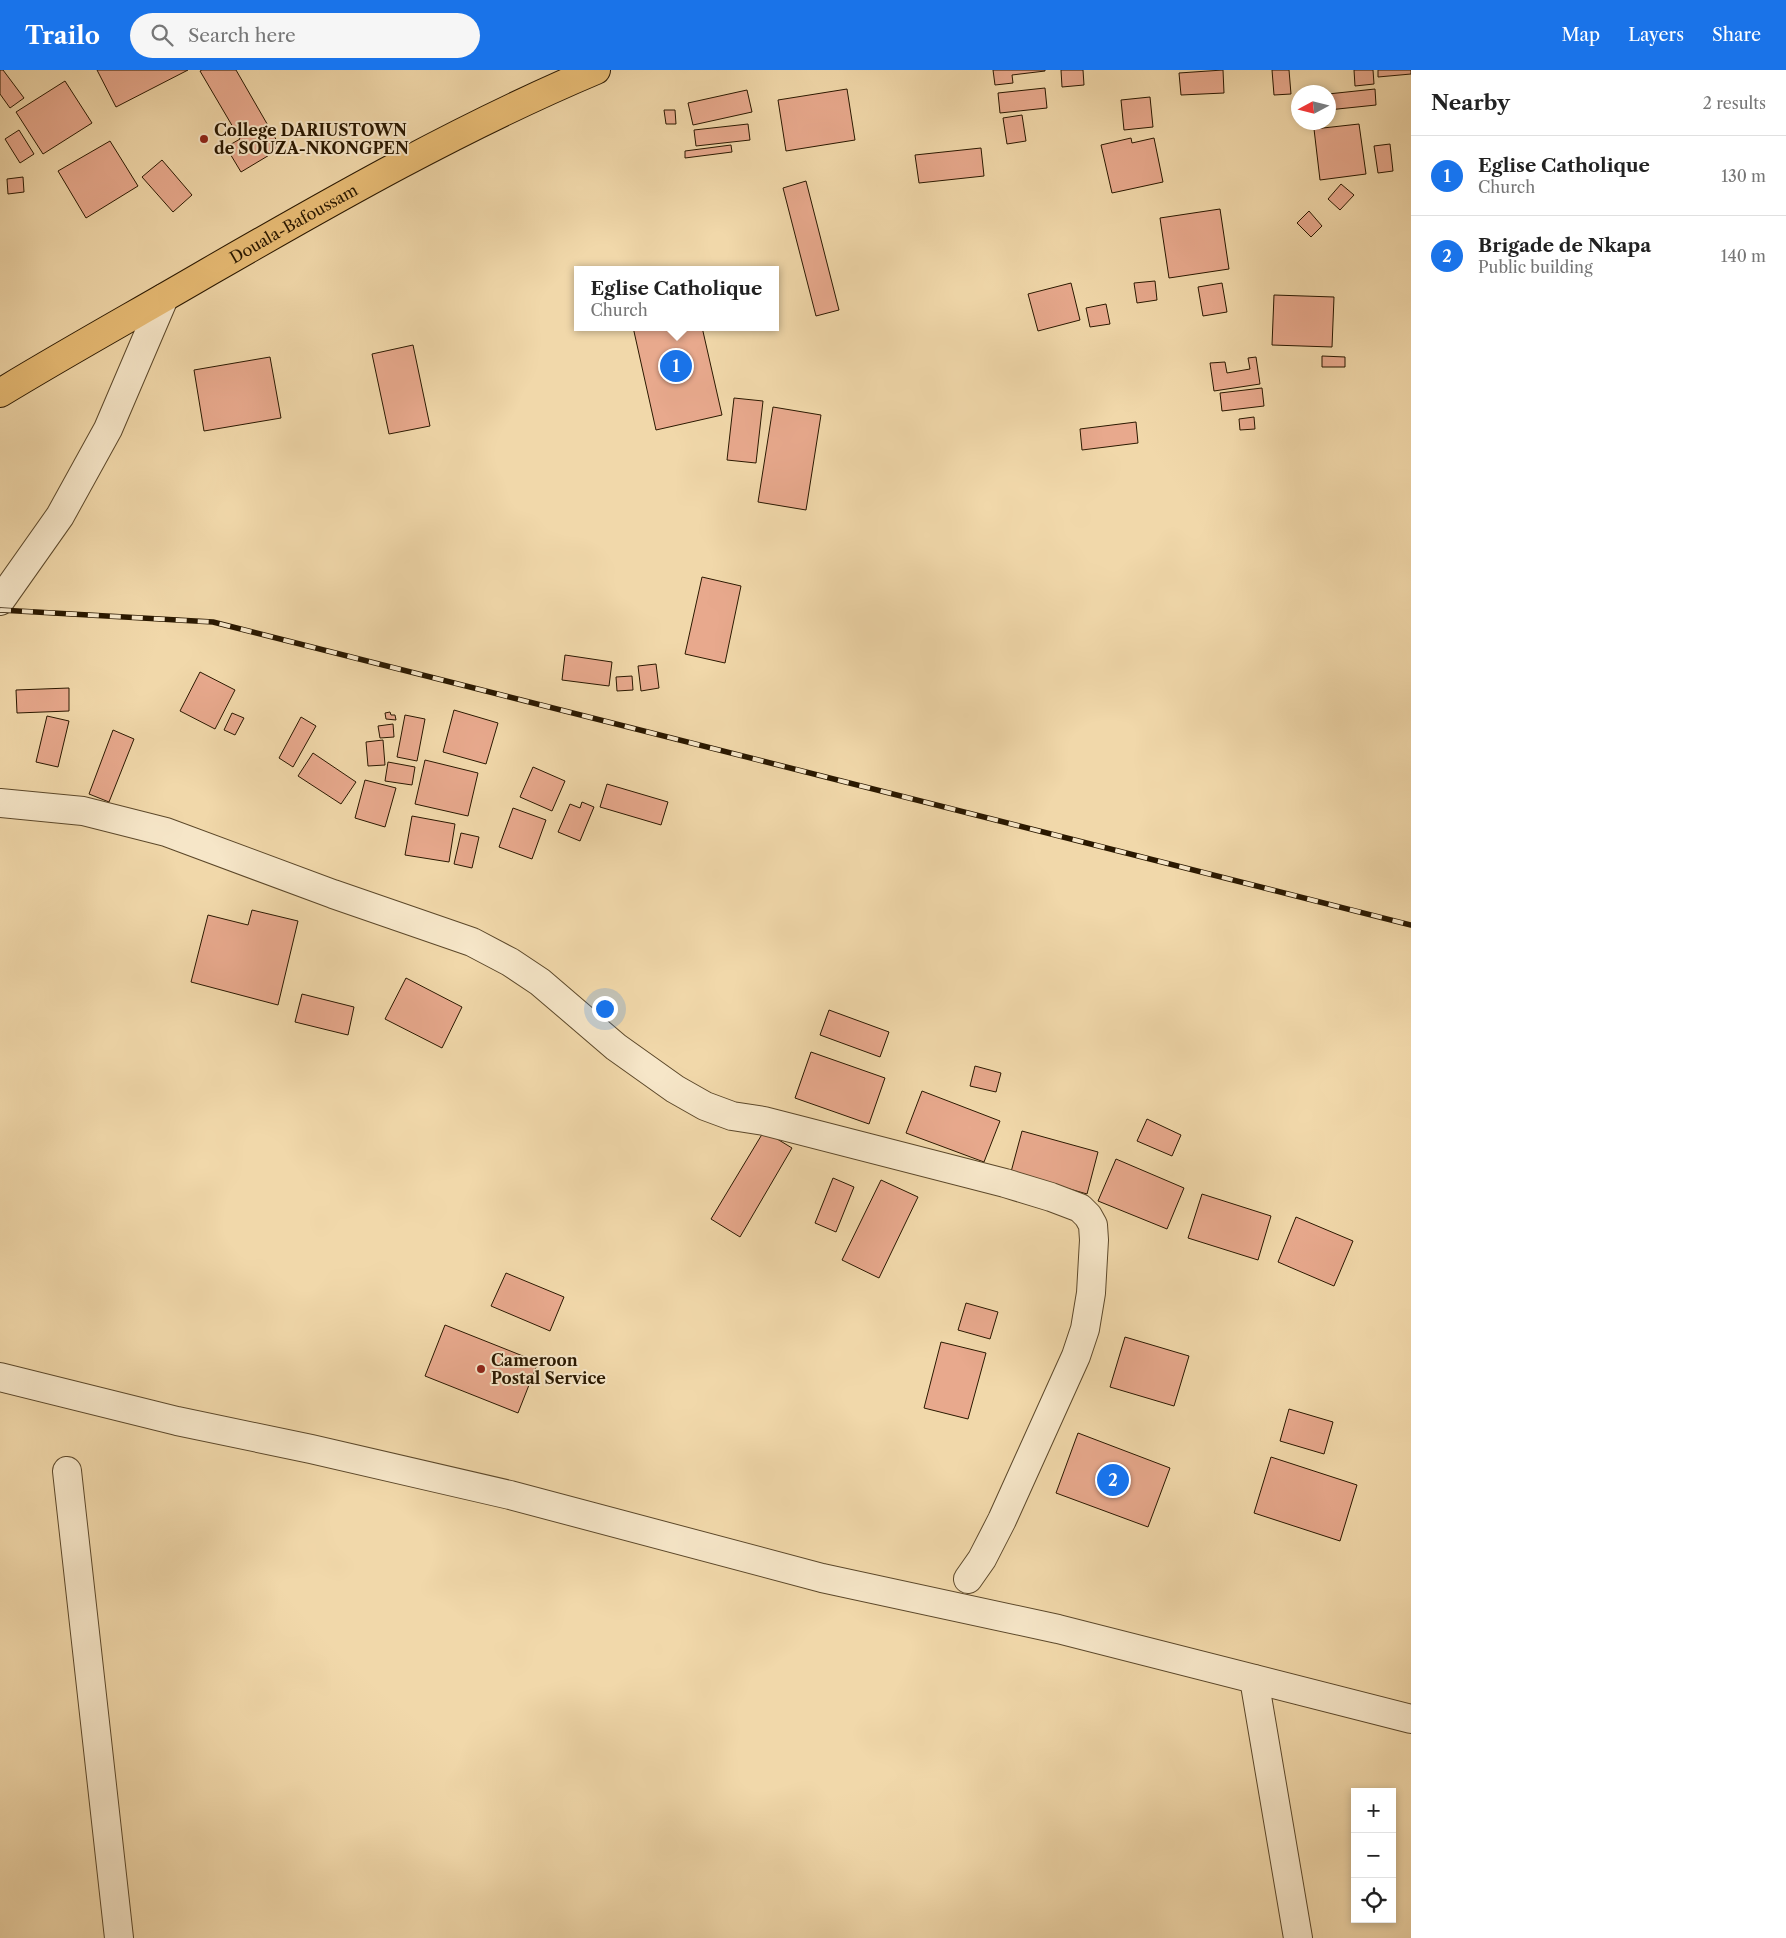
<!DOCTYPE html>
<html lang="en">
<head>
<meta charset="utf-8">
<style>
  body { margin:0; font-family:"Libre Caslon Text",serif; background:#f6f6f6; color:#222 }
  .controls { position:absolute; right:15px; bottom:15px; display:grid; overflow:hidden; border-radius:0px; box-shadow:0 2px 8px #0003 }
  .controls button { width:45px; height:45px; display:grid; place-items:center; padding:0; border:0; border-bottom:1px solid #e0e0e0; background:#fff; color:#222; font:25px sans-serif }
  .compass { position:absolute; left:1291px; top:15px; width:45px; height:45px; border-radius:50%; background:#fff; box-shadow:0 2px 8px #0003; rotate:263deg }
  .you { position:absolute; left:604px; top:938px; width:18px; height:18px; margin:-12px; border:4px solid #fff; border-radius:50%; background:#1a73e8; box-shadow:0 0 0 8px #1a73e833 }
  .badge { display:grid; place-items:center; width:32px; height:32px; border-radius:50%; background:#1a73e8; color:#fff; font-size:16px; font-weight:700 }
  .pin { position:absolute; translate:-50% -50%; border:2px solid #fff; box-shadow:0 1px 5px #0006 }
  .popup { position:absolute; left:574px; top:196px; width:205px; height:65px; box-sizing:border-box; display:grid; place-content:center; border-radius:0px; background:#fff; filter:drop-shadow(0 1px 4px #0005); font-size:16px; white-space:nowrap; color:#767676 }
  .popup b { font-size:19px; color:#222 }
  .popup::after { content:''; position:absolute; left:50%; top:100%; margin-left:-10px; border:10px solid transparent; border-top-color:#fff }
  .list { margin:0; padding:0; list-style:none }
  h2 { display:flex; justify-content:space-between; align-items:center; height:65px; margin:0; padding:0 20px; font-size:21px }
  h2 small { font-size:16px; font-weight:400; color:#767676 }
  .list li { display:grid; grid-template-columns:32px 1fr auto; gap:15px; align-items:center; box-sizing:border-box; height:80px; padding:0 20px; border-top:1px solid #e0e0e0 }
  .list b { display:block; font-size:19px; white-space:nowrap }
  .list p { margin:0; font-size:16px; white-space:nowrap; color:#767676 }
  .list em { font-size:16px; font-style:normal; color:#767676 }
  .icon { flex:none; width:28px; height:28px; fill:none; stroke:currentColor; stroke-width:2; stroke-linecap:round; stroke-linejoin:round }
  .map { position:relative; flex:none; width:1411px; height:1868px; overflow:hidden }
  header { display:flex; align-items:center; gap:30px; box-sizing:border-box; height:70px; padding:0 25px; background:#1a73e8; color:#fff }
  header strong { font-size:24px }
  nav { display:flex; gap:28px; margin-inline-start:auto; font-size:18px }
  .search { width:350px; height:45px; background:#f6f6f6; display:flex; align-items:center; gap:12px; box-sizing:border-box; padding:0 18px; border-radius:28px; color:#767676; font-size:19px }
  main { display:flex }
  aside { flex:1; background:#fff }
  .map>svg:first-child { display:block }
  .building { fill:#e8a98d; stroke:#2a1800 }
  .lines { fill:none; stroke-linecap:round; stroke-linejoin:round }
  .minor-casing { stroke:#5c482a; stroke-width:30 }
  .highway-casing { stroke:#2a1800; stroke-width:30 }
  .minor { stroke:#f6e6c8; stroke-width:28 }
  .highway { stroke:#e8bc75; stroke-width:28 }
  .rail-casing { stroke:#2a1800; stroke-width:5.5 }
  .rail { stroke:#f6e6c8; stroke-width:4; stroke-dasharray:11; stroke-linecap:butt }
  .poi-dot { fill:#8f2418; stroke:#f6e6c8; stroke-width:2 }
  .labels { text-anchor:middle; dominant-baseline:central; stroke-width:4; stroke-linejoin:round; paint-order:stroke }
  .poi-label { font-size:16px; font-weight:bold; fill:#2a1800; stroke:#f6e6c8; text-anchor:start }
  .street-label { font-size:16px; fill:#2a1800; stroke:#f6e6c8 }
</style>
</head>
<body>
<header>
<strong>Trailo</strong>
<div class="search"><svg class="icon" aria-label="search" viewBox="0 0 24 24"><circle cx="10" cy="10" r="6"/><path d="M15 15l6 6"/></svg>Search here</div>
<nav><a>Map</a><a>Layers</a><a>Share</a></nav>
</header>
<main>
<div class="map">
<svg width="1411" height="1868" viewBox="0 0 1411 1868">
  <rect width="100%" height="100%" fill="#f1d8aa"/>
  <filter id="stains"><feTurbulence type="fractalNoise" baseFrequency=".004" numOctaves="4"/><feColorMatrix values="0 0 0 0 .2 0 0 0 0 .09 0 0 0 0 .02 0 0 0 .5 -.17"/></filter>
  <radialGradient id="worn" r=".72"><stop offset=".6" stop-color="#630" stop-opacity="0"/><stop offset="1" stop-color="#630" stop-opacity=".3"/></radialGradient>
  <g class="building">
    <polygon points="0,0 3,0 24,28 10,38 0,24"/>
    <polygon points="97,0 188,0 116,37"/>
    <polygon points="202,0 236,0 281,78 241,102 226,77 240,69 200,1"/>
    <polygon points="993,0 1045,0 1045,1 1012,5 1013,13 995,15"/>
    <polygon points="1061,0 1083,0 1084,15 1062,17"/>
    <polygon points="1223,0 1224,23 1181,25 1179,3"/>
    <polygon points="1272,0 1289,0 1291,24 1274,25"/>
    <polygon points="1354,0 1373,0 1374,14 1355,16"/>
    <polygon points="1378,0 1411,0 1411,4 1378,7"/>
    <polygon points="65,11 92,53 43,84 16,42"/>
    <polygon points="1045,18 1047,38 1000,43 998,23"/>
    <polygon points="847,19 855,70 786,81 778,30"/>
    <polygon points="1375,19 1376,35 1328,40 1328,24"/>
    <polygon points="747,20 752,42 693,55 688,33"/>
    <polygon points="1150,27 1153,57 1124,60 1121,30"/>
    <polygon points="664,40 675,40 676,54 666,54"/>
    <polygon points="1022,45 1026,71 1007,74 1003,48"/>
    <polygon points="748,54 750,70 696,76 694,60"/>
    <polygon points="1359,54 1366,104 1320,110 1314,59"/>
    <polygon points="19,60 34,84 20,93 5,69"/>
    <polygon points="1131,68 1132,73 1154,68 1163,112 1112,123 1101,75"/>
    <polygon points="110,71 138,116 86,148 58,101"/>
    <polygon points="1390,74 1393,101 1378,103 1374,76"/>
    <polygon points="731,75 732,82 685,88 685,81"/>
    <polygon points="981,78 984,106 919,113 915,85"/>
    <polygon points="162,90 192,125 173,142 142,107"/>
    <polygon points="23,107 24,122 8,124 7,109"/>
    <polygon points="806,111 839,240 816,246 783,118"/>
    <polygon points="1341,114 1354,125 1340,140 1328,129"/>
    <polygon points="1220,139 1229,199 1169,208 1160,148"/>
    <polygon points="1309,141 1322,156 1311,167 1297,153"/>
    <polygon points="1155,211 1157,230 1137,233 1134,213"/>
    <polygon points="1071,213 1080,250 1038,261 1028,224"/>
    <polygon points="1222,213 1227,242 1203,246 1198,217"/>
    <polygon points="1274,225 1334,227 1332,277 1272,275"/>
    <polygon points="1106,234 1110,254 1090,257 1086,238"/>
    <polygon points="633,257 702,257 722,345 656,360"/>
    <polygon points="413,275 430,356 389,364 372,284"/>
    <polygon points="1322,286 1345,287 1345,297 1322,297"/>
    <polygon points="270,287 281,348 204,361 194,300"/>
    <polygon points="1256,287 1260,314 1214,321 1210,293 1225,292 1227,303 1250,299 1248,288"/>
    <polygon points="1262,318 1264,336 1222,341 1220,323"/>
    <polygon points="734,328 763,331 756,393 727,390"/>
    <polygon points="773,337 821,345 806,440 758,432"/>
    <polygon points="1254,347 1255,359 1240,360 1239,349"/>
    <polygon points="1136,352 1138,373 1082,380 1080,359"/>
    <polygon points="702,507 741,516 725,593 685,584"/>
    <polygon points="565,585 612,592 609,616 562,610"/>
    <polygon points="656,594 659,618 641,621 638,596"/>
    <polygon points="200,602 235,620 215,659 180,641"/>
    <polygon points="632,606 633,620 617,621 616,607"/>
    <polygon points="69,618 69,641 17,643 16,620"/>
    <polygon points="454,640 498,653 486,694 443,682"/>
    <polygon points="390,642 391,645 395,645 396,650 386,649 385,643"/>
    <polygon points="232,643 244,648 235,665 224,660"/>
    <polygon points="405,645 425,649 417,691 397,687"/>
    <polygon points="47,646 69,651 58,697 36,692"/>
    <polygon points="301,647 316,656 293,697 279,688"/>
    <polygon points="393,654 394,667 380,668 378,656"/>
    <polygon points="113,660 134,669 109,732 89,724"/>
    <polygon points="383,670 385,695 368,696 366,672"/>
    <polygon points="313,683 356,712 341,734 298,706"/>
    <polygon points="425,690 478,703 468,746 415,734"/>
    <polygon points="388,692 415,697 412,715 385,711"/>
    <polygon points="533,697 565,711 552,741 520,727"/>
    <polygon points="365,710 396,718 385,757 355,748"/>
    <polygon points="607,714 668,732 661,755 600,737"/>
    <polygon points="582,732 594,737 580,771 558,762 570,734 580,738"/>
    <polygon points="513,738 546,750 532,789 499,777"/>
    <polygon points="412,746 455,754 449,792 405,785"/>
    <polygon points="461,763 479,767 472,798 454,794"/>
    <polygon points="252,840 298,851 278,935 191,912 208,845 248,855"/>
    <polygon points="406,908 462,937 442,978 385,949"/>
    <polygon points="302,924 354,937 348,965 295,952"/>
    <polygon points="829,940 889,962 880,987 820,965"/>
    <polygon points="811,982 885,1008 869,1054 795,1028"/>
    <polygon points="975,996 1001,1003 996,1022 970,1016"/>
    <polygon points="922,1021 1000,1051 984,1092 906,1063"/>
    <polygon points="1147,1049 1181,1065 1172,1086 1137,1071"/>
    <polygon points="764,1061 792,1078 740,1167 711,1149"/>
    <polygon points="1022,1061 1098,1082 1087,1124 1011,1102"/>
    <polygon points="1116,1089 1184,1118 1167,1159 1098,1131"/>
    <polygon points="833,1108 854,1117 836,1162 815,1153"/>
    <polygon points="881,1110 918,1127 879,1208 842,1190"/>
    <polygon points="1202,1124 1271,1146 1258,1190 1188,1168"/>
    <polygon points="1296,1147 1353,1171 1334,1216 1278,1192"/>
    <polygon points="506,1203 564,1227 550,1261 491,1236"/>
    <polygon points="966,1233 998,1242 990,1269 958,1260"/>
    <polygon points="445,1255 538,1292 518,1343 425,1306"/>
    <polygon points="1125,1267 1189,1286 1174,1336 1110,1317"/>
    <polygon points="941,1272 986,1283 968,1349 924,1338"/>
    <polygon points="1289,1339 1333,1352 1324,1384 1280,1371"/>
    <polygon points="1078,1363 1170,1398 1148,1457 1056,1423"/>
    <polygon points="1271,1387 1357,1415 1340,1471 1254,1443"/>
  </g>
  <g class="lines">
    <g class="minor-casing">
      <g id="minor">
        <polyline points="0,531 60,446 108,359 164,228"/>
        <polyline points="0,733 83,741 166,762 333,824 472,872 510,892 540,912 616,977 675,1019 705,1036 732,1046 764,1051 1005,1113 1051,1127 1080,1138 1088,1146 1093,1155 1094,1170 1091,1223 1085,1259 1076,1286 1002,1450 982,1489 968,1509"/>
        <polyline points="0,1307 177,1351 311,1379 510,1425 822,1508 1058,1559 1411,1649"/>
        <polyline points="67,1401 119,1868"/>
        <polyline points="1254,1609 1298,1868"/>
      </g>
    </g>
    <g class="highway-casing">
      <g id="highway">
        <path id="s1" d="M0 323C69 281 140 242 210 201 335 129 463 56 596 0"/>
      </g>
    </g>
    <use href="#minor" class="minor"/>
    <use href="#highway" class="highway"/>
    <g class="rail-casing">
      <polyline id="rail" points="0,540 213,552 1411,855"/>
    </g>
    <use href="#rail" class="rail"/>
  </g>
  <g class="poi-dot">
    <circle cx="204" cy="69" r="5"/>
    <circle cx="481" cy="1299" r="5"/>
  </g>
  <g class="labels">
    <g class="poi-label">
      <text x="214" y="60">College DARIUSTOWN<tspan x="214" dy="18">de SOUZA-NKONGPEN</tspan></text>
      <text x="491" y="1290">Cameroon<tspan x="491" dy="18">Postal Service</tspan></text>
    </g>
    <g class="street-label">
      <text stroke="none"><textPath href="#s1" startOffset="339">Douala-Bafoussam</textPath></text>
    </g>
  </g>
  <rect width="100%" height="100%" filter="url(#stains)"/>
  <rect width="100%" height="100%" fill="url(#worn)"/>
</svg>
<div class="controls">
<button>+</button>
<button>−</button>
<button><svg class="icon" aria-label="locate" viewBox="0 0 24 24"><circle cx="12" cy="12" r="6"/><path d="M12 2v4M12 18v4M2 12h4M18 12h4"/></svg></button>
</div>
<svg class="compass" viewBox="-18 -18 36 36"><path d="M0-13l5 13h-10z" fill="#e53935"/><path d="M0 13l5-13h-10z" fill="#767676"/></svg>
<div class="you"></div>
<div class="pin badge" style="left:676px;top:296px">1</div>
<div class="popup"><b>Eglise Catholique</b>Church</div>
<div class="pin badge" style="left:1113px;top:1410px">2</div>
</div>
<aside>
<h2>Nearby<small>2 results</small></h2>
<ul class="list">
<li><span class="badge">1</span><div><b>Eglise Catholique</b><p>Church</p></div><em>130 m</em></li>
<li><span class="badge">2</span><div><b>Brigade de Nkapa</b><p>Public building</p></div><em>140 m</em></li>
</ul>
</aside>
</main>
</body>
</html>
